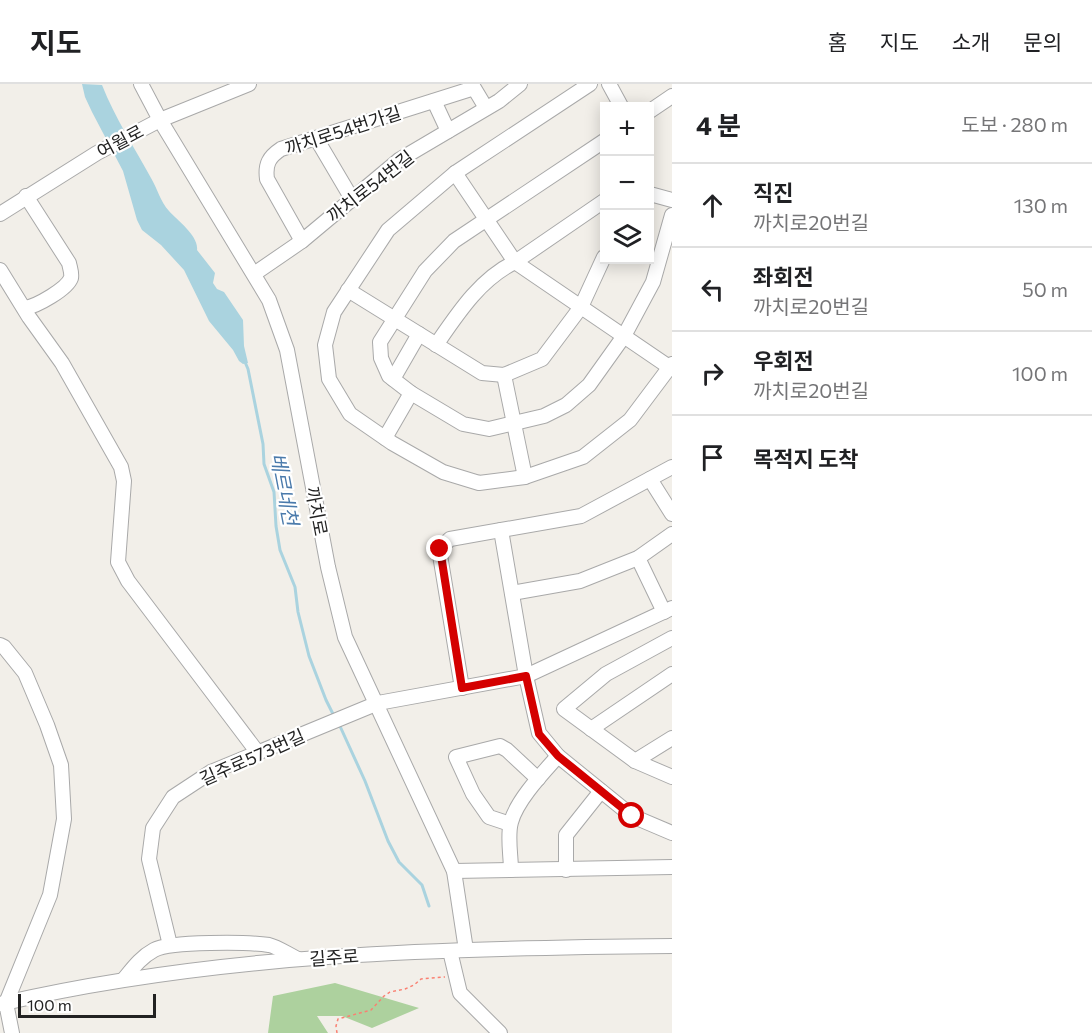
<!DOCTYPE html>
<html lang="ko">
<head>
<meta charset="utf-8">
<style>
  body { margin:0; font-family:Commissioner,"Noto Sans KR",sans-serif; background:#f6f6f6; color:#202124 }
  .controls { position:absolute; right:18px; top:18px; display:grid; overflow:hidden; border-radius:0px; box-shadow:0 3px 15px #0003 }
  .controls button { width:54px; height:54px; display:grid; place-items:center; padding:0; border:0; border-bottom:2px solid #e0e0e0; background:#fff; color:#202124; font:30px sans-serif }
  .scale { position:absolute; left:18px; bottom:15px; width:138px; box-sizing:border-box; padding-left:6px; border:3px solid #222; border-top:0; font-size:16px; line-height:21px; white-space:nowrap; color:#222; -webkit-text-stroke:4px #fff; paint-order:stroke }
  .stop { position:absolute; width:18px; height:18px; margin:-14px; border:4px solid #d40000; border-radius:50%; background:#fff }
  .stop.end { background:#d40000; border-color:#fff; box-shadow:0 2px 6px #0008 }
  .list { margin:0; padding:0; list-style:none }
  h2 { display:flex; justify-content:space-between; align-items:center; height:78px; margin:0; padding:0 24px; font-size:26px }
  h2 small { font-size:20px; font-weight:400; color:#757577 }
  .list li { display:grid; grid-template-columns:39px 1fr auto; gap:18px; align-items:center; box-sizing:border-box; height:84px; padding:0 24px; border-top:2px solid #e0e0e0 }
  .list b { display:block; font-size:22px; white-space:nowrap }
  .list p { margin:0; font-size:20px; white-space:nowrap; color:#757577 }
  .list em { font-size:20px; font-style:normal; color:#757577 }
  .icon { flex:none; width:33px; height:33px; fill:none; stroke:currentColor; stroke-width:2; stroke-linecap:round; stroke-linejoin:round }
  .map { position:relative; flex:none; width:672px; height:949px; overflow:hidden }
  header { display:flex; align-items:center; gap:36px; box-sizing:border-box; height:84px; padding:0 30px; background:#fff; border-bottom:2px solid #e0e0e0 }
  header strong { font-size:28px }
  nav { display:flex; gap:33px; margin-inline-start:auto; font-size:21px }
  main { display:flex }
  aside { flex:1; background:#fff }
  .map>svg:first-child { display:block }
  .forest { fill:#add19e }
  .water { fill:#aad3df }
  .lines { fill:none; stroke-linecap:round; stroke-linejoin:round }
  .stream { stroke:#aad3df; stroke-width:3 }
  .minor-casing { stroke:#a9a9a9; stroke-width:16 }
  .path { stroke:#fa8072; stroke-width:1.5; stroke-dasharray:3 3; stroke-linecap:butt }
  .minor { stroke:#fff; stroke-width:14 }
  .route { stroke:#d40000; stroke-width:8 }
  .labels { text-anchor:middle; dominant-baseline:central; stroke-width:4.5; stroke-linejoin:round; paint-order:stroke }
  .street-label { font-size:18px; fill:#222; stroke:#fff }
  .water-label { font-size:20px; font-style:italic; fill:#4a7aab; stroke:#fff }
</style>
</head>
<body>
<header>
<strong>지도</strong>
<nav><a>홈</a><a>지도</a><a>소개</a><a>문의</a></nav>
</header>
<main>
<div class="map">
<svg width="672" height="949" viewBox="0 0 672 949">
  <rect width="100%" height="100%" fill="#f2efe9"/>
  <polygon class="forest" points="335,899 419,924 372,944 342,932 317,932 328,949 268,949 273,912"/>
  <path class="water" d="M82 0 102 1C115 34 134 63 151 94 158 106 160 117 169 127 177 136 199 152 197 166L215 189 213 199 217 205 224 208 243 236 244 262 248 279 243 280 239 277 233 266 209 237 184 186 161 161 142 146 137 136 123 87 92 28 85 13Z"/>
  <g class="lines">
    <g class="stream">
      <polyline points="245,278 248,285 263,360 264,380 274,408 276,442 280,466 295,503 298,528 309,572 326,616 334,632"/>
      <polyline points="339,640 365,697 388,757 399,778 422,801 429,822"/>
    </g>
    <g class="minor-casing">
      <g id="minor">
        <polyline points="141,0 160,36 269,216 287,266 328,483 345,553 454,787 466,866"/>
        <polyline points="590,0 455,89 388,146 334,228 325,261 329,295 350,330 392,359 443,388 479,399 525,393 583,373 630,336 672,280"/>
        <polyline points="609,0 621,22"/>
        <polyline points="434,17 448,47"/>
        <polyline points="650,27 672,12"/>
        <polyline points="316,54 352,115"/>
        <polyline points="604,57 454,157 425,187 380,258 381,274 389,292 411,309 463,340 489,345 544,332 566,321 589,301 624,252 653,198 672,131"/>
        <polyline points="455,89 515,178 672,285"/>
        <polyline points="650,110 672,116"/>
        <polyline points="0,130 97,69 160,36 249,0"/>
        <path d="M302 157 267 95C265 80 269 73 281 65L474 4 486 24"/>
        <polyline points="0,186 29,233 62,279 121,383 124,397 118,478 128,497 258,669"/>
        <polyline points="254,190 302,157 399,76 499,17 520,0"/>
        <polyline points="348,206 482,289 504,291 542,275 581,223 604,173"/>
        <path d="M25 224C37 222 67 205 71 194 72 189 70 184 69 179L26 112"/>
        <path d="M436 261C458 229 480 195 515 178L604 117"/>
        <polyline points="504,291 525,393"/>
        <polyline points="393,295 419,250"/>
        <polyline points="385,354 411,309"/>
        <polyline points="650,395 672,430"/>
        <polyline points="501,446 526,592 539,649 558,672 632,732 672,749"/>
        <polyline points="638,474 664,528"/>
        <polyline points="512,509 580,497 638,474 672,450"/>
        <polyline points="672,554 606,590 564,625 635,677 672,693"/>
        <polyline points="0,561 4,563 25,589 47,641 61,681 64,735 50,811 6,919 12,949"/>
        <polyline points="462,604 439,465 450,455 581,432 672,383"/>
        <polyline points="591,645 672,590"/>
        <polyline points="635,677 672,654"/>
        <polyline points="510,740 489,733 473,710 456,673 500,662 507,666 538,695"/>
        <path d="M511 786C511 772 507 752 511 738 517 716 542 690 558 672"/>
        <polyline points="566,786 566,751 601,707"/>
        <polyline points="454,787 672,783"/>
        <polyline points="170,861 149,775 153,744 173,713 211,688 378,619 526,592 672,524"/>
        <polyline points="450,867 460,909 500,949"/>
        <path d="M124 895C133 884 141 873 154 866 170 857 249 858 269 861 278 863 289 871 298 875"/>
        <path d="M0 920C220 869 447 864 672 862"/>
      </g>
    </g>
    <polyline class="path" points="337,949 336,942 338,935 371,926 384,912 390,908 405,905 414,901 421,895 445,893"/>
    <use href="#minor" class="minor"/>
  </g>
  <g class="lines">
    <polyline class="route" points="440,465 462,604 526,592 539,650 558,672 632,732"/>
  </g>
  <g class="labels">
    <g class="street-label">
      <text transform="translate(343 46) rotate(-18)">까치로54번가길</text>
      <text transform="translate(120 57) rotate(-28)">여월로</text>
      <text transform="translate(370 102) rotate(-38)">까치로54번길</text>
      <text transform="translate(317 427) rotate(79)">까치로</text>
      <text transform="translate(252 673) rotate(-24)">길주로573번길</text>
      <text transform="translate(334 873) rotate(-4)">길주로</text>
    </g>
    <g class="water-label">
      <text transform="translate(285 405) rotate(79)">베르네천</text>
    </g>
  </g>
</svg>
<div class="controls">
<button>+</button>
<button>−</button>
<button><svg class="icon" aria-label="layers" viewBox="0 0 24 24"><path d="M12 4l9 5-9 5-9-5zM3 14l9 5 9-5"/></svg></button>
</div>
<div class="scale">100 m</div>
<div class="stop" style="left:632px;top:732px"></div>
<div class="stop end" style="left:440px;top:465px"></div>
</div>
<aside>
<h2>4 분<small>도보 · 280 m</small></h2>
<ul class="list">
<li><svg class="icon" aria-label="ahead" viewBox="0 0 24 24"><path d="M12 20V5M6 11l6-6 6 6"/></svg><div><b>직진</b><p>까치로20번길</p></div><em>130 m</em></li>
<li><svg class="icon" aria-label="left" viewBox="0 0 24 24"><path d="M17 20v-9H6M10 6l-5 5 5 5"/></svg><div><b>좌회전</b><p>까치로20번길</p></div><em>50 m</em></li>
<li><svg class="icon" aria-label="right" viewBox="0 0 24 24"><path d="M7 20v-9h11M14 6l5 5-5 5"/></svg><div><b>우회전</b><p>까치로20번길</p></div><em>100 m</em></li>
<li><svg class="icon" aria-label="arrive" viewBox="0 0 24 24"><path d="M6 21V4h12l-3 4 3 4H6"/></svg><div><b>목적지 도착</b></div></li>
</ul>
</aside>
</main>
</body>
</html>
